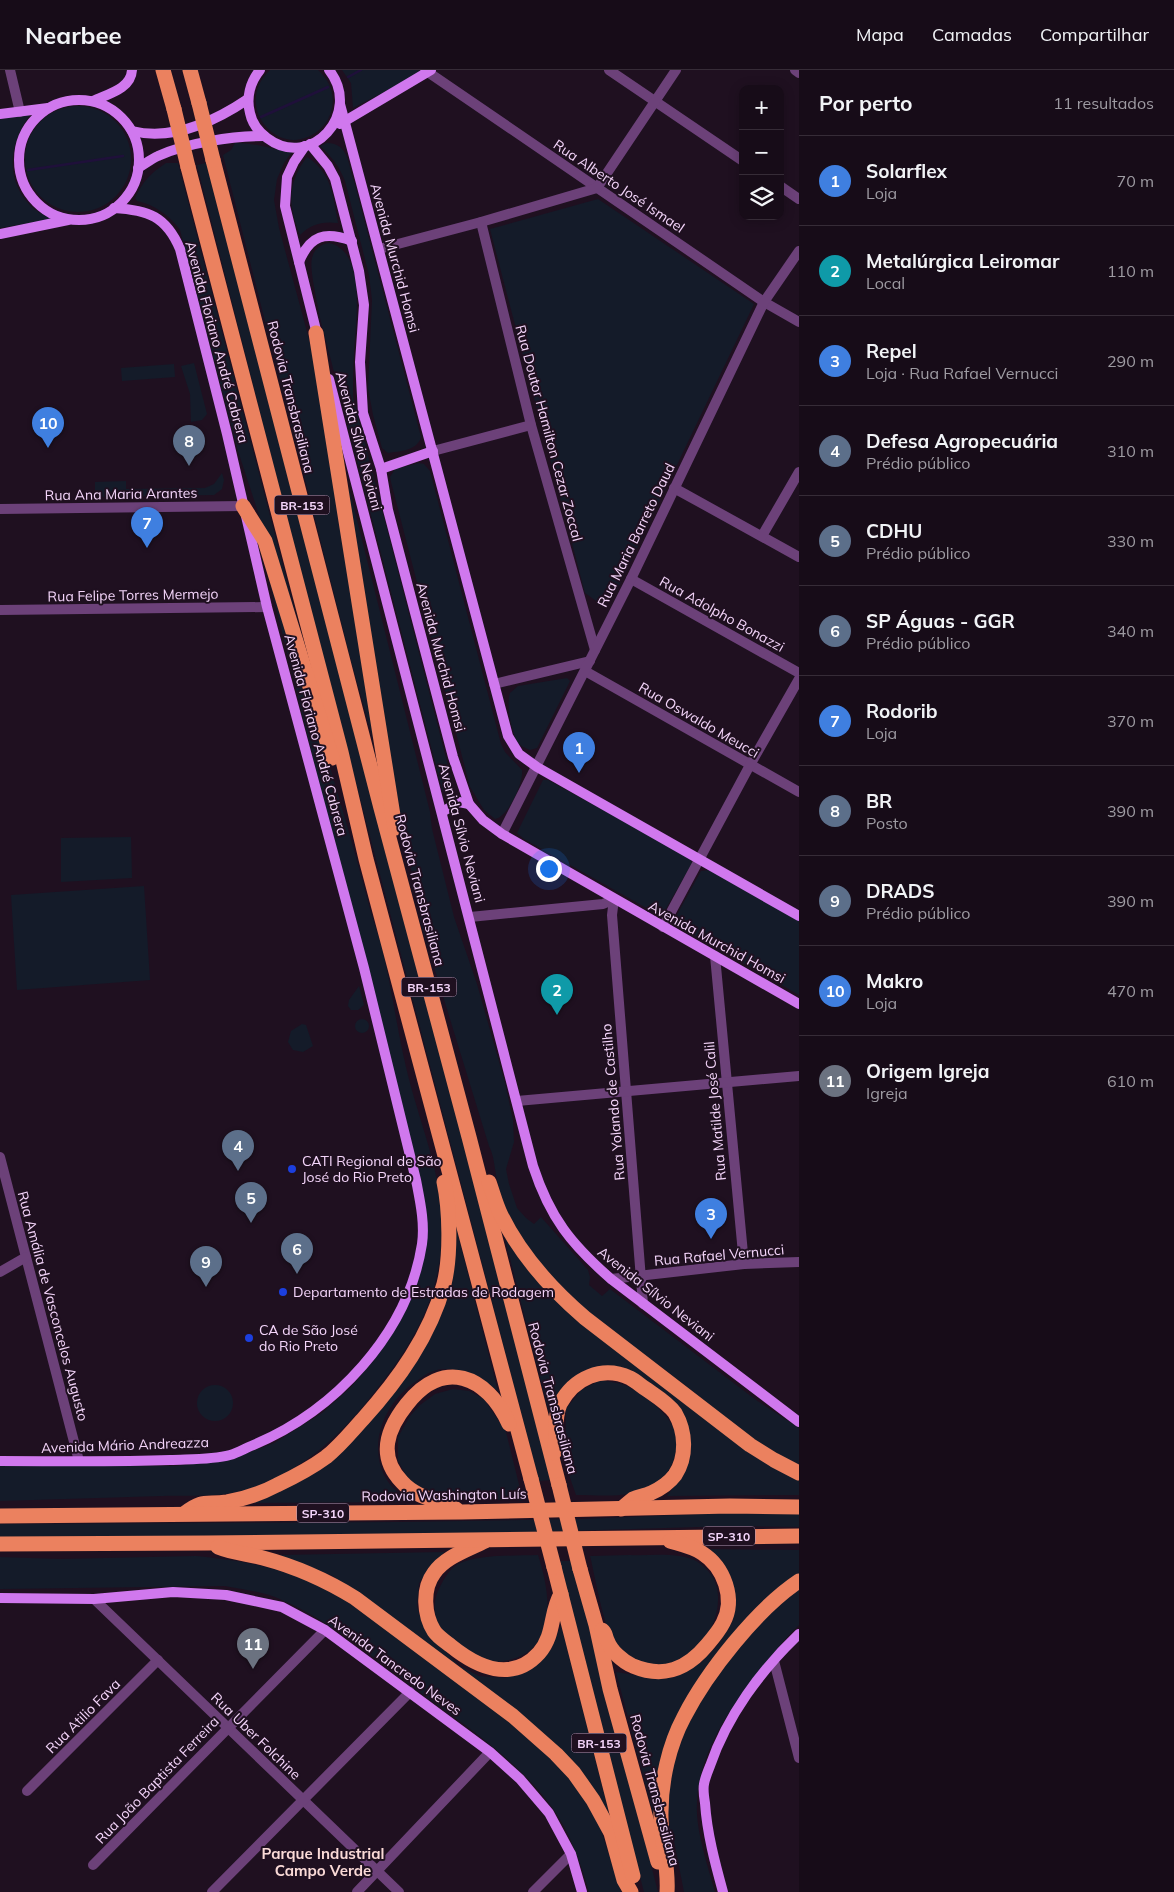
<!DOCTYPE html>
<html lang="pt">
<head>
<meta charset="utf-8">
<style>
  body { margin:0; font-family:Mulish,sans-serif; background:#241a25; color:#f1f3f6 }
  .controls { position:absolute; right:15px; top:15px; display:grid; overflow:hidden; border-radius:10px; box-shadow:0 2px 12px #0003 }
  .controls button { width:45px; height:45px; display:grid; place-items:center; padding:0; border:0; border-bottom:1px solid #362c37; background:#170c18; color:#f1f3f6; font:25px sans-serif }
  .you { position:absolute; left:548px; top:798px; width:18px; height:18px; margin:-12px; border:4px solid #fff; border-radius:50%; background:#1a73e8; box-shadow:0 0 0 8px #1a73e833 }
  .badge { display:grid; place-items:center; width:32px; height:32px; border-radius:50%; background:#7c3aed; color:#fff; font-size:16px; font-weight:700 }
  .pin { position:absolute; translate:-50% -41px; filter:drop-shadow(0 1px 2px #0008) }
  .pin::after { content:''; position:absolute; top:26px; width:18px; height:15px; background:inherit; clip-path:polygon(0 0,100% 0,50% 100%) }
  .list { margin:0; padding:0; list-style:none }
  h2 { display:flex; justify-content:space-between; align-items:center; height:65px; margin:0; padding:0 20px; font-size:21px }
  h2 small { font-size:16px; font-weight:400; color:#9e9ba2 }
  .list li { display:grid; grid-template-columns:32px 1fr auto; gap:15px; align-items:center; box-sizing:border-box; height:90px; padding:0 20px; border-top:1px solid #362c37 }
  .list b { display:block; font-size:19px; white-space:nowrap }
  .list p { margin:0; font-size:16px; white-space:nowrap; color:#9e9ba2 }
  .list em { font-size:16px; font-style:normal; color:#9e9ba2 }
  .icon { flex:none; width:28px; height:28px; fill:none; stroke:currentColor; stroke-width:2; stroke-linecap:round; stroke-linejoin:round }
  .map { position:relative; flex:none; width:799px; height:1822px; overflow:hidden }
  header { display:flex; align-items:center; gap:30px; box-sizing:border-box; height:70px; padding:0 25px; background:#170c18; border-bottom:1px solid #362c37 }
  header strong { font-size:24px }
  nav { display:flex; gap:28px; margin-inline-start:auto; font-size:18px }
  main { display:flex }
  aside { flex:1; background:#170c18 }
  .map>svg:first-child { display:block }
  .green { fill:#141b29 }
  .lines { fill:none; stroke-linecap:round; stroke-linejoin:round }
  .stream { stroke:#1f103a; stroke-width:2.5 }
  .minor { stroke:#6c4179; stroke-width:10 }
  .secondary { stroke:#d078ee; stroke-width:10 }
  .motorway { stroke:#eb815f; stroke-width:15 }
  .motorway-bridge { stroke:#eb815f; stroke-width:15 }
  .poi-dot { fill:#1c3fde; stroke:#1f1020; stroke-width:2 }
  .labels { text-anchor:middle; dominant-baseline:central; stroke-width:4; stroke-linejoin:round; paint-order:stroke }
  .shield { fill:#1f1020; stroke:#b49ab9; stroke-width:1 }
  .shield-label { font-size:12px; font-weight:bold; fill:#f4d5fa }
  .street-label { font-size:14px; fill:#f4d5fa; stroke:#1f1020 }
  .poi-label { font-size:14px; fill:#f4d5fa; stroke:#1f1020; text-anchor:start }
  .neighbourhood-label { font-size:15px; font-weight:bold; fill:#fadad7; stroke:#1f1020 }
</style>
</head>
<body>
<header>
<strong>Nearbee</strong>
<nav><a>Mapa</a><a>Camadas</a><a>Compartilhar</a></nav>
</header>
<main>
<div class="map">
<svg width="799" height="1822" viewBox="0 0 799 1822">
  <rect width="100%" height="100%" fill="#1f1020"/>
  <g class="green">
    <path d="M270 0H318C329 10 335 23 332 38 330 47 326 54 319 60 280 93 231 36 270 0Z"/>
    <polygon points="342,0 418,0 421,3 353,38 351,13"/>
    <circle cx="78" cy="89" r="53"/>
    <path d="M32 43C10 68 4 108 29 134 35 141 44 145 52 149L0 158V49Z"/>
    <path d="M235 73C256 73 271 79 292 82L284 93 277 109 274 130 279 158 316 295 375 669H373L351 591 225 93 223 85 231 80Z"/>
    <path d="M327 73C349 73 348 95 354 111L421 367C417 381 400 381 388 383L382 378 373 345 368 318 372 230 369 205 345 111C339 96 332 87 320 76Z"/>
    <path d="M307 87C332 103 333 126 338 153 322 151 311 154 300 165 288 135 287 113 307 87Z"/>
    <path d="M166 93H178L292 530 305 579 303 580 238 381 180 160C169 145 155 135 137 131L135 128C143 111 151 103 166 93Z"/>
    <polygon points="206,93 552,1410 539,1411 308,530 197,95"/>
    <polygon points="598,129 754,234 617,520 599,533 585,523 490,159"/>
    <path d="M329 173C368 181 355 257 354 284 353 299 353 312 353 327L453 715 454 722 449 724 444 723 442 719 320 248C318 234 309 200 312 188 314 179 321 174 329 173Z"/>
    <polygon points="194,293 207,344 202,350 191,352 190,324 181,296"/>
    <polygon points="174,294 175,307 122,311 121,298"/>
    <path d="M419 393 424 394 430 401 501 674 505 682 522 700C524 712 508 747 495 749L484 740 470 717 391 412 390 407 395 399Z"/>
    <polygon points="222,403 224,410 222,419 214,425 95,427 95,412 126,411 126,419 205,418 214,414"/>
    <path d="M349 418 430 742 432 759 454 847 477 914 505 1013 513 1050 514 1072 506 1099 509 1114 517 1138 526 1148 534 1154 541 1147 588 1200 590 1207 589 1215 602 1226 610 1219 756 1330 799 1358V1395C758 1377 716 1340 681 1312 625 1269 560 1229 521 1168 509 1148 500 1127 496 1105 494 1094 494 1086 489 1076L422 858 395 714 345 420Z"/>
    <path d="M263 485C301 603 339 720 370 839 374 854 380 868 383 882 392 920 397 959 406 997 419 1054 445 1108 442 1167 439 1229 414 1272 377 1319 341 1365 308 1397 252 1418 223 1428 192 1425 162 1426 108 1428 54 1429 0 1431V1396H175L229 1390 274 1373 322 1343 351 1317 375 1289 402 1243 426 1168 352 834 347 826Z"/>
    <path d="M567 608 570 611 537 678 530 680C525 678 520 676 517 671 511 660 506 634 510 623L518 616Z"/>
    <polygon points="543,710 548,710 689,787 692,793 664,842 657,844 524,769 517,763"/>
    <polygon points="131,767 132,808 61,812 61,768"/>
    <polygon points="710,800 799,850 799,925 677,856 674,850 701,801"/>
    <polygon points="144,816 150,910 17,920 11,825"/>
    <polygon points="359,916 364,935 358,940 351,940 348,936 349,930"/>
    <circle cx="362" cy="956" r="7"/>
    <polygon points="302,954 306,955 313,976 303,982 293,980 288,972 291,961"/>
    <path d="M456 1157 498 1321C480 1309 469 1300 446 1299 434 1298 425 1305 415 1312 386 1332 368 1371 384 1405 390 1417 400 1424 410 1432L250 1433 363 1358 451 1204Z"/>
    <polygon points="503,1161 544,1218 799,1408 799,1425 667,1426 683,1404 688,1358 636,1305 566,1316 549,1343"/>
    <path d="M601 1310C609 1312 617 1312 624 1315 641 1321 672 1346 676 1364 678 1375 676 1385 672 1394 669 1401 662 1411 655 1415 631 1429 602 1425 576 1425L569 1405 565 1384 566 1339 581 1320Z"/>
    <circle cx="215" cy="1333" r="18"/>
    <polygon points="453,1319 469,1321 484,1329 506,1362 523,1431 443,1427 420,1420 407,1407 398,1391 398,1367 410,1346 420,1335 435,1324"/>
    <polygon points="726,1443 799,1444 799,1457 732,1456 462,1464 0,1468 0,1454 398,1452 581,1449"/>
    <polygon points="705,1479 799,1480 799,1505 686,1633 655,1750 616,1602 660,1609 675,1607 700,1593 717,1576 729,1557 734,1531"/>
    <polygon points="444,1482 419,1513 417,1537 424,1557 458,1595 479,1606 505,1608 534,1597 551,1579 561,1555 611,1751 571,1694 378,1540 333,1506 278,1485"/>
    <path d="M538 1485C549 1518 559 1573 516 1588 507 1591 496 1593 486 1591 475 1589 446 1567 440 1558 434 1548 433 1532 438 1521 442 1512 449 1499 458 1494 479 1484 514 1486 538 1485Z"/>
    <path d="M630 1485C651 1486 675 1482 694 1490 699 1492 703 1496 706 1499 732 1523 712 1572 686 1588 674 1595 659 1597 646 1594 637 1593 625 1587 619 1581 604 1563 596 1510 590 1486Z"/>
    <path d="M196 1486C249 1491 284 1499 333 1521L519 1657 572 1710 589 1735 600 1757 621 1822H589C580 1791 570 1762 551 1736 515 1687 461 1653 413 1617 372 1587 332 1552 284 1531 266 1522 245 1520 225 1516L0 1519V1487L60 1489Z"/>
    <polygon points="561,1491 572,1491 658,1822 644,1822 559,1496"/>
    <path d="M799 1514V1555C787 1566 777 1579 766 1592 732 1635 694 1686 697 1744 698 1767 709 1800 715 1822H684L674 1771 671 1770 668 1741 669 1709 686 1652 740 1571Z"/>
  </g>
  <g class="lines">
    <g class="stream">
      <polyline points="348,7 361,0"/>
      <polyline points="261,47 328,17"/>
      <polyline points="28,100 123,86"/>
    </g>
    <g class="minor">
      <polyline points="10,0 20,42"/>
      <polyline points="425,0 764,232 799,252"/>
      <polyline points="609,0 743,91"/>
      <polyline points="795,0 799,3"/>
      <polyline points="780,116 799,129"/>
      <polyline points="481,152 531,355 595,580"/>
      <polyline points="379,179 481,152 597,118 676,0"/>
      <polyline points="433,381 531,355"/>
      <polyline points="674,418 799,487"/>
      <polyline points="0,439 243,436"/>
      <polyline points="762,466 799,402"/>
      <polyline points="631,509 799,603"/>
      <polyline points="0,540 267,537"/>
      <polyline points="585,601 799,722"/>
      <polyline points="494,614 590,591"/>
      <polyline points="502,764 631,509 764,232 799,181"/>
      <polyline points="470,847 603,834 614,829 612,845 643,1234"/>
      <polyline points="663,857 750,695 799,609"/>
      <polyline points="715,886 744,1194"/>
      <polyline points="517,1031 799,1006"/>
      <polyline points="0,1087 79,1391"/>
      <polyline points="0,1202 26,1187"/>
      <polyline points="611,1209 744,1194 799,1192"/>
      <polyline points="94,1529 399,1822"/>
      <polyline points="774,1591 799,1688"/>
      <polyline points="27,1721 158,1590"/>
      <polyline points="93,1795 325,1560"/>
      <polyline points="212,1822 410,1622"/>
      <polyline points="357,1822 490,1682"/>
      <polyline points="533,1822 571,1784"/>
    </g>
    <g class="secondary">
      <path d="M260 0C250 12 246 28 250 43 252 53 259 62 267 68 311 101 363 43 329 0"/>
      <circle cx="79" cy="90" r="60"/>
      <path d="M93 31C108 24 131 19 132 0"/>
      <polyline points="340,34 508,666 519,684 537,697 799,846"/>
      <polyline points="0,44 48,38"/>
      <polyline points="340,54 431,0"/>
      <path d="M132 61C173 71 214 52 248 29"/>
      <polyline points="310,74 328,96 335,109 359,201 364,235 360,292 363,343 381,399 388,440 453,687 469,734 483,750 502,764 799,934"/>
      <polyline points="305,76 294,92 287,107 285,136 318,268"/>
      <path d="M138 98C145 94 151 89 158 86 186 73 233 66 264 66"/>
      <polyline points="0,164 68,150"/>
      <path d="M299 192C310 165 325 161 352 171"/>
      <path d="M329 309 533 1096C550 1148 571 1174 611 1209L799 1352"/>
      <polyline points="381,399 433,381"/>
      <polyline points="442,742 459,732 469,734"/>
      <path d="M0 1391C57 1391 114 1392 170 1390 189 1389 212 1390 230 1385 237 1383 244 1379 251 1376 334 1342 408 1264 422 1174 425 1153 420 1131 416 1110L364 898 267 537 227 364 180 179C166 146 148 140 114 138"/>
      <polyline points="0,1528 94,1529 173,1522 226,1525 282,1537 325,1560 490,1682 520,1709 549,1743 571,1784 582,1822"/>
      <path d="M723 1822C715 1793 707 1763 705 1733 704 1727 703 1719 704 1714 705 1708 708 1701 710 1696 727 1646 761 1600 799 1564"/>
    </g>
    <g class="motorway">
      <polyline points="163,0 174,39"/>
      <polyline points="190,0 199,33"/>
      <polyline points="213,90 381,738 469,1067 559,1415"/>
      <polyline points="188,97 341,682 366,789 531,1409"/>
      <polyline points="316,263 395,758"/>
      <polyline points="243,436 265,471 332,688"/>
      <path d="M489 1112C493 1123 496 1135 501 1145 521 1186 550 1218 585 1248L750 1375 774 1390 799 1403"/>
      <path d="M554 1383C558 1367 553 1349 560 1334 574 1308 602 1295 630 1308 636 1311 641 1316 646 1319 656 1326 668 1333 675 1343 686 1362 687 1387 675 1405 669 1413 660 1419 651 1423 645 1426 639 1426 633 1429 629 1432 625 1436 621 1439"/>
      <path d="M456 1439C438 1430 416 1428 402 1412 377 1386 387 1359 407 1334 443 1288 487 1305 509 1354"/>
      <path d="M185 1443C204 1429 205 1435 227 1432 244 1429 262 1423 277 1415 294 1407 311 1398 326 1387 340 1376 351 1362 363 1349 398 1310 430 1266 444 1214 451 1186 450 1140 444 1112"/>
      <polyline points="0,1446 462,1442 730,1436 799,1437"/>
      <path d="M485 1471C467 1480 445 1487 434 1503 422 1519 424 1545 434 1561 438 1567 446 1572 451 1576 477 1597 512 1613 539 1583 555 1565 550 1542 561 1524"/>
      <polyline points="0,1474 207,1473 799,1466"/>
      <path d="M218 1477C233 1483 248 1484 263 1488 297 1497 326 1510 355 1528L513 1646 556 1684 574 1703 593 1730 611 1763 624 1810 631 1822"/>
      <polyline points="554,1497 633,1806"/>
      <polyline points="580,1499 596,1555 610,1619 658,1792"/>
      <path d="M602 1560C606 1563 605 1566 607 1570 611 1581 622 1591 633 1596 664 1609 687 1599 707 1575 713 1568 719 1561 723 1553 736 1529 724 1497 702 1483 694 1477 680 1474 670 1471"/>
      <path d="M667 1822C669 1796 660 1769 661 1742 661 1711 669 1675 684 1647 707 1602 757 1539 799 1511"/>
    </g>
    <g class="motorway-bridge">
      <polyline points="199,33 213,90"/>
      <polyline points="174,39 188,97"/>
      <polyline points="531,1409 554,1497"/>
      <polyline points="559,1415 580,1499"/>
    </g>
  </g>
  <g class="poi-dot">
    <circle cx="292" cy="1099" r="5"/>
    <circle cx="283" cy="1222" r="5"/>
    <circle cx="249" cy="1268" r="5"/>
  </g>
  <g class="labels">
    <g class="shield">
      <rect x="274.5" y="425.5" width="55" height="19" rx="4"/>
      <rect x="401.5" y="907.5" width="55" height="19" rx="4"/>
      <rect x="297" y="1433.5" width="52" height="19" rx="4"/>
      <rect x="703" y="1456.5" width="52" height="19" rx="4"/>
      <rect x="571.5" y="1663.5" width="55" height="19" rx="4"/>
    </g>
    <g class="shield-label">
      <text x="302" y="435">BR-153</text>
      <text x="429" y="917">BR-153</text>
      <text x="323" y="1443">SP-310</text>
      <text x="729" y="1466">SP-310</text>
      <text x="599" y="1673">BR-153</text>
    </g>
    <g class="street-label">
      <text transform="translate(619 116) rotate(34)">Rua Alberto José Ismael</text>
      <text transform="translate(395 188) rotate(75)">Avenida Murchid Homsi</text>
      <text transform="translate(217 272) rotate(75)">Avenida Floriano André Cabrera</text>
      <text transform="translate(291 327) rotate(76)">Rodovia Transbrasiliana</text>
      <text transform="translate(549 363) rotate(75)">Rua Doutor Hamilton Cezar Zoccal</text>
      <text transform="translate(359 371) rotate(75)">Avenida Sílvio Neviani</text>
      <text transform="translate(121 424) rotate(-1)">Rua Ana Maria Arantes</text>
      <text transform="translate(636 465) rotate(-64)">Rua Maria Barreto Daud</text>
      <text transform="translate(133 525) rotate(-1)">Rua Felipe Torres Mermejo</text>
      <text transform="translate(722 544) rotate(29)">Rua Adolpho Bonazzi</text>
      <text transform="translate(441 587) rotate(75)">Avenida Murchid Homsi</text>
      <text transform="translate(699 650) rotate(30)">Rua Oswaldo Meucci</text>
      <text transform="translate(316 665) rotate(75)">Avenida Floriano André Cabrera</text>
      <text transform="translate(462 763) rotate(75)">Avenida Sílvio Neviani</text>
      <text transform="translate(420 820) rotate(75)">Rodovia Transbrasiliana</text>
      <text transform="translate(717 872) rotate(29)">Avenida Murchid Homsi</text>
      <text transform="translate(613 1032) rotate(-95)">Rua Yolando de Castilho</text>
      <text transform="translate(715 1041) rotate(-95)">Rua Matilde José Calil</text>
      <text transform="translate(719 1185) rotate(-5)">Rua Rafael Vernucci</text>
      <text transform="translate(656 1224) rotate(38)">Avenida Sílvio Neviani</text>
      <text transform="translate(53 1236) rotate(75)">Rua Amália de Vasconcelos Augusto</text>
      <text transform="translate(553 1328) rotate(75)">Rodovia Transbrasiliana</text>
      <text transform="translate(125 1375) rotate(-2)">Avenida Mário Andreazza</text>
      <text transform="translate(444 1425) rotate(-1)">Rodovia Washington Luís</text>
      <text transform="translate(395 1595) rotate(36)">Avenida Tancredo Neves</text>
      <text transform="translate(83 1646) rotate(-45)">Rua Atilio Fava</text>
      <text transform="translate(256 1666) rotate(44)">Rua Uber Folchine</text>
      <text transform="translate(157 1710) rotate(-46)">Rua João Baptista Ferreira</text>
      <text transform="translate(655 1720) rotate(75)">Rodovia Transbrasiliana</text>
    </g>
    <g class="poi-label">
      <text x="302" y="1091">CATI Regional de São<tspan x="302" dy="16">José do Rio Preto</tspan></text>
      <text x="293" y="1222">Departamento de Estradas de Rodagem</text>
      <text x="259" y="1260">CA de São José<tspan x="259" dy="16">do Rio Preto</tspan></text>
    </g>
    <g class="neighbourhood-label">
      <text x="323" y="1783">Parque Industrial<tspan x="323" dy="17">Campo Verde</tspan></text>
    </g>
  </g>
</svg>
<div class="controls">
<button>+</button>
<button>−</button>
<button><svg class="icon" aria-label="layers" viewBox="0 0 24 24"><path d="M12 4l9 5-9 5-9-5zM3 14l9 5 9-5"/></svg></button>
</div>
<div class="you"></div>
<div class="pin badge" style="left:579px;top:703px;background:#3f7fe0">1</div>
<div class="pin badge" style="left:557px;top:945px;background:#0f9aa8">2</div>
<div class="pin badge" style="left:711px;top:1169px;background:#3f7fe0">3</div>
<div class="pin badge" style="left:238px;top:1101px;background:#5c6f8a">4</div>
<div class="pin badge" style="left:251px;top:1153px;background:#5c6f8a">5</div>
<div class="pin badge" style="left:297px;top:1204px;background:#5c6f8a">6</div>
<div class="pin badge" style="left:147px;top:478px;background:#3f7fe0">7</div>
<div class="pin badge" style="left:189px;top:396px;background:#5c6f8a">8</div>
<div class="pin badge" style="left:206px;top:1217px;background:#5c6f8a">9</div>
<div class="pin badge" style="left:48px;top:378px;background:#3f7fe0">10</div>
<div class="pin badge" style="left:253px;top:1599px;background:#6b7280">11</div>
</div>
<aside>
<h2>Por perto<small>11 resultados</small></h2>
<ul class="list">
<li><span class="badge" style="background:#3f7fe0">1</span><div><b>Solarflex</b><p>Loja</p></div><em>70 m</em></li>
<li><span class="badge" style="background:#0f9aa8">2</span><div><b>Metalúrgica Leiromar</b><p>Local</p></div><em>110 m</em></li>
<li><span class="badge" style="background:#3f7fe0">3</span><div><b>Repel</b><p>Loja · Rua Rafael Vernucci</p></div><em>290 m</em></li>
<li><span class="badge" style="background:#5c6f8a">4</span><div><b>Defesa Agropecuária</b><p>Prédio público</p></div><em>310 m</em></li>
<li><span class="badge" style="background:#5c6f8a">5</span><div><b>CDHU</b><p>Prédio público</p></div><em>330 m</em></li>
<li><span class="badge" style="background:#5c6f8a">6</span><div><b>SP Águas - GGR</b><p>Prédio público</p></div><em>340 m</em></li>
<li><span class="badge" style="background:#3f7fe0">7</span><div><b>Rodorib</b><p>Loja</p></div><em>370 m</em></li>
<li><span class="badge" style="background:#5c6f8a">8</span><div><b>BR</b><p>Posto</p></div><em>390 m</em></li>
<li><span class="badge" style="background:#5c6f8a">9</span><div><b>DRADS</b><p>Prédio público</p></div><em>390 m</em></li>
<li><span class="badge" style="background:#3f7fe0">10</span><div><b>Makro</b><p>Loja</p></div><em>470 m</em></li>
<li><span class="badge" style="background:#6b7280">11</span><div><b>Origem Igreja</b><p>Igreja</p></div><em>610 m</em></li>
</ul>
</aside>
</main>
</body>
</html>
